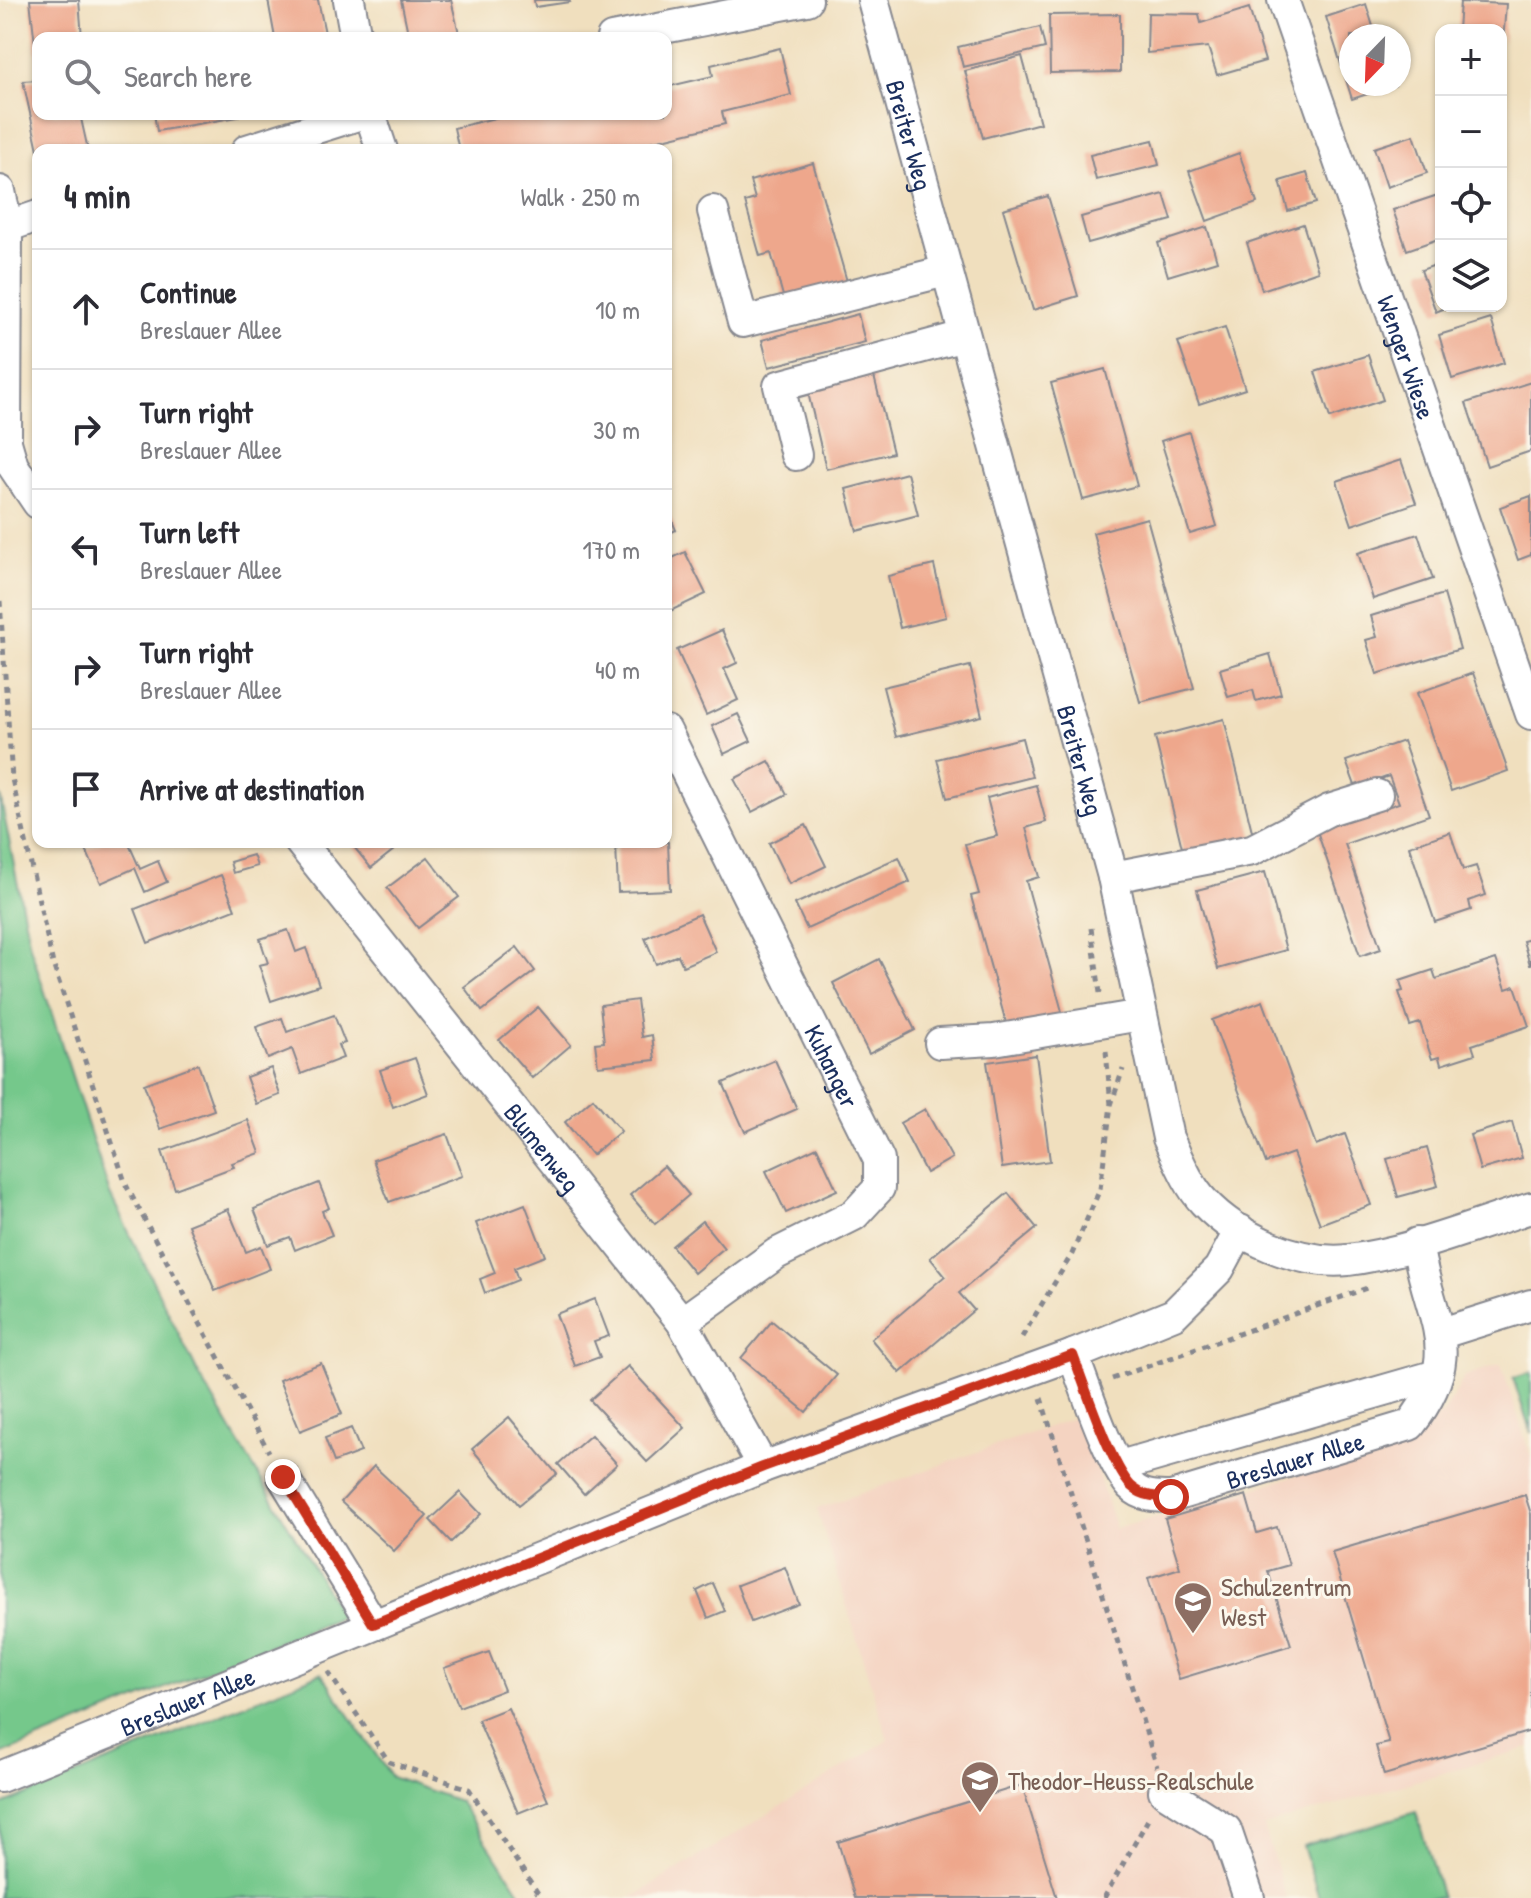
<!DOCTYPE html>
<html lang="en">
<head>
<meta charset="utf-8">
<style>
  body { margin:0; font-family:"Patrick Hand",sans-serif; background:#f7f7f7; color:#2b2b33 }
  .controls { position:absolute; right:24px; top:24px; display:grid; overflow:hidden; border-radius:16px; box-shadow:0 2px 6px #0004 }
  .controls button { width:72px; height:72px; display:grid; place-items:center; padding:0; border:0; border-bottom:2px solid #e1e1e2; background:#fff; color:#2b2b33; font:40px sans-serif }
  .compass { position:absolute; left:1339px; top:24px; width:72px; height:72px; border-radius:50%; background:#fff; box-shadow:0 2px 6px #0004; rotate:203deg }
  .stop { position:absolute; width:24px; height:24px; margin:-18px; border:6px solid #c8321e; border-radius:50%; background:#fff }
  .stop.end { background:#c8321e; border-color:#fff; box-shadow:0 2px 8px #0008 }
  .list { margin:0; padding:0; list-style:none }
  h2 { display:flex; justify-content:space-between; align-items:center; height:104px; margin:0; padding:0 32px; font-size:34px }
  h2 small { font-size:26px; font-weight:400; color:#7c7c81 }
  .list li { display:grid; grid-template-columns:52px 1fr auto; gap:24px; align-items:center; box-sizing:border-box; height:120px; padding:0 32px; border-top:2px solid #e1e1e2 }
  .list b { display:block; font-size:30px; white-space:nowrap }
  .list p { margin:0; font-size:26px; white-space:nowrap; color:#7c7c81 }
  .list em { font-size:26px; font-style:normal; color:#7c7c81 }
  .icon { flex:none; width:44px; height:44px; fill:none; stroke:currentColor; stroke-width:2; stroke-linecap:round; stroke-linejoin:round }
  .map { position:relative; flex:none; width:1531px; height:1898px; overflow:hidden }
  .search { position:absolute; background:#fff; box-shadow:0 2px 6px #0004; left:32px; top:32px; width:640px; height:88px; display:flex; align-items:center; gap:20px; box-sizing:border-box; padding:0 28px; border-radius:16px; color:#7c7c81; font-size:30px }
  .panel { position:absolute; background:#fff; box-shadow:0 2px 6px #0004; left:32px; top:144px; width:640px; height:704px; border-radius:16px }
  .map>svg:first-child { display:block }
  .built { fill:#f4d3c1 }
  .green { fill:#74c88b; stroke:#487c74; stroke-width:2 }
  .building { fill:#eea78c }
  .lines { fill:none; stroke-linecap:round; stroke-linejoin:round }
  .minor-casing { stroke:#86878e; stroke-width:34 }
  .path { stroke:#86878e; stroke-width:5; stroke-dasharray:6 6; stroke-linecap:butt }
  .minor { stroke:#fff; stroke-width:30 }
  .route { stroke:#c8321e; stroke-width:10 }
  .labels { text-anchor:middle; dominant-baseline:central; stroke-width:6; stroke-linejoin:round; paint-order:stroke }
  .street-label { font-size:26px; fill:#1b2f5e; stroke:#fbf7ec }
  .education-label { font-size:26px; fill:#785e54; stroke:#fbf7ec; text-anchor:start }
</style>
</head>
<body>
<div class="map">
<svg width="1531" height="1898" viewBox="0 0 1531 1898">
  <rect width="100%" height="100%" fill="#fbf7ec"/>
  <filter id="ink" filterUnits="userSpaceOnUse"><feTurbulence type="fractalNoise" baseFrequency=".0125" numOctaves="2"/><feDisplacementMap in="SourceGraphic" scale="16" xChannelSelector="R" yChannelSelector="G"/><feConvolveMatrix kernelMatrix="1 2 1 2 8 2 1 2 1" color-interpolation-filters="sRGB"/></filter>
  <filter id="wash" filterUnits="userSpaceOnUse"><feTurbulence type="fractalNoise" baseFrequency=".006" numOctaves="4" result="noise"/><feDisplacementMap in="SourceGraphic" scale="32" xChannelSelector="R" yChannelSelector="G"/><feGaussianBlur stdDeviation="1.8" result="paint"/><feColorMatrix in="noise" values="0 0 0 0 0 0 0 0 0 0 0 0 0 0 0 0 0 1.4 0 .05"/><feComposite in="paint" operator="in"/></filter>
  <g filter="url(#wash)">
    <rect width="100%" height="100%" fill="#f0dfbe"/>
    <polygon class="built" points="1501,1364 1531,1457 1531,1747 1264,1826 1286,1898 631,1898 888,1740 817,1509 1079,1416 1116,1529 1409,1442 1445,1411 1465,1376"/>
    <g class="green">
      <polygon points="0,795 30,946 110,1194 199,1375 342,1616 0,1755"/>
      <polygon points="1531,1373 1531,1433 1513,1378"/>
      <polygon points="321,1673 391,1777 459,1801 524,1898 0,1898 0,1806"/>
      <polygon points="1416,1812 1442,1898 1319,1898 1303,1846"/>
    </g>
    <g id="blocks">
      <g class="building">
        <polygon points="30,0 79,0 82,38 38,38 38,71"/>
        <polygon points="268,0 318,0 326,38 275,38"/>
        <polygon points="401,0 451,0 459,33 409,38"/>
        <polygon points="534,0 569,0 570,2 535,7"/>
        <polygon points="1460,2 1506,4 1503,43 1501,30 1458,30"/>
        <polygon points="1366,4 1376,36 1351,36 1351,84 1396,85 1352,99 1326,17"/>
        <polygon points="1249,8 1265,61 1217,75 1208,47 1147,53 1148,13 1199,14 1201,23"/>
        <polygon points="1120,14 1120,72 1050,73 1049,15"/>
        <polygon points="1040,27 1045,48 963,67 958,47"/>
        <polygon points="780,48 791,95 722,112 725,124 617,150 459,150 454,128 511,114 522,114 524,121 554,114 666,114 666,87 713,76 711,65"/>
        <polygon points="1022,56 1040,123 983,138 965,71"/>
        <polygon points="38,80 38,114 80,114 88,150 38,150 23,81"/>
        <polygon points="154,114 237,114 238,117 157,131"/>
        <polygon points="1414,135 1427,173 1387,187 1374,148"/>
        <polygon points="1153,140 1159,165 1096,180 1090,155"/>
        <polygon points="1239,153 1257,203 1207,221 1189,171"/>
        <polygon points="813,163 848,285 785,303 771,253 760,256 745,202 755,199 750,181"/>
        <polygon points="1307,173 1316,203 1288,211 1280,181"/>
        <polygon points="1164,194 1172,220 1088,243 1081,217"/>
        <polygon points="1441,194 1441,238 1407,250 1393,210"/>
        <polygon points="1048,196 1078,296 1033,310 1003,209"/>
        <polygon points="1303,224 1318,271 1262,290 1247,243"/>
        <polygon points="1207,227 1217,261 1168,276 1158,243"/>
        <polygon points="1441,263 1441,306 1450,306 1436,312 1421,270"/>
        <polygon points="858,314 865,342 769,367 762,340"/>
        <polygon points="1491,319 1504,363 1452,379 1439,335"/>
        <polygon points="1225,327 1245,389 1199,404 1178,342"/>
        <polygon points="1368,355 1383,400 1330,418 1315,372"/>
        <polygon points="872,368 893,453 826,469 806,384"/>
        <polygon points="1105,369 1137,486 1083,500 1051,383"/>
        <polygon points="1531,382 1531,451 1487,466 1466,403"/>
        <polygon points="1189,432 1217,526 1190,534 1161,441"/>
        <polygon points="1401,460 1416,503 1352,525 1337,481"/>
        <polygon points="907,473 918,515 857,531 846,489"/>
        <polygon points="1531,496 1531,555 1518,560 1500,507"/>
        <polygon points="666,507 676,530 666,535"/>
        <polygon points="1147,518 1194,688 1140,702 1093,533"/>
        <polygon points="1418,534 1433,579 1373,599 1358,553"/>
        <polygon points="685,552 706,594 666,613 666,561"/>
        <polygon points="934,565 946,617 900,628 888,576"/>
        <polygon points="1444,594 1460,649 1377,674 1366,640 1377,637 1371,616"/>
        <polygon points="722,630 737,663 724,669 738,700 706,715 677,650"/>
        <polygon points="1270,654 1281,694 1256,701 1253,690 1228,697 1220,669"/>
        <polygon points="970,666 982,716 896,737 883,687"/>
        <polygon points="1473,673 1508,771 1451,791 1417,693"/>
        <polygon points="738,714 751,741 724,754 712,726"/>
        <polygon points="1224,719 1254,839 1184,856 1155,737"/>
        <polygon points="1022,738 1032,777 947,798 937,759"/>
        <polygon points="1403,741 1429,815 1345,844 1381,949 1360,956 1317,831 1399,803 1389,776 1356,788 1346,761"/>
        <polygon points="769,761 787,794 752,812 734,779"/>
        <polygon points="1036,785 1046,822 1026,828 1039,877 1026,881 1063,1015 1008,1030 971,896 979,894 965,844 997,836 987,798"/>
        <polygon points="806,825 826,866 789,884 769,843"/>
        <polygon points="1450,832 1463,870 1476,866 1486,895 1469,901 1471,910 1435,922 1409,846"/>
        <polygon points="104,842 128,842 140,869 158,861 167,882 145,892 135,868 101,883 86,850"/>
        <polygon points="350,842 404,842 371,868"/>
        <polygon points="668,842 670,890 618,892 616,844"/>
        <polygon points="253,855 257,866 233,873 230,862"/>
        <polygon points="428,857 459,897 418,928 387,888"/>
        <polygon points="899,857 910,882 807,929 795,904"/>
        <polygon points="1265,872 1286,950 1218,969 1197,890"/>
        <polygon points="221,875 235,909 148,943 135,909"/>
        <polygon points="699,914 716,952 683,966 678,955 656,964 645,938"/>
        <polygon points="288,930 296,952 306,948 319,985 271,1001 259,965 268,963 260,939"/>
        <polygon points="1531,939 1531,965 1530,965 1523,941"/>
        <polygon points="517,947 535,971 482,1011 464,987"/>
        <polygon points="879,959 915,1030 869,1054 833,983"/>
        <polygon points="1496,959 1506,989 1515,986 1529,1026 1472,1045 1475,1054 1441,1065 1439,1057 1432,1059 1420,1023 1410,1026 1399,992 1403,991 1400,981 1433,970 1436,979"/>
        <polygon points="637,1000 642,1037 652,1035 655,1060 598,1066 595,1043 604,1042 600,1005"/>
        <polygon points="1263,1001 1316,1145 1345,1134 1371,1205 1320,1224 1293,1153 1266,1163 1212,1020"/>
        <polygon points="538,1007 571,1045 532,1078 499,1040"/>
        <polygon points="334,1015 345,1043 338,1045 343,1058 301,1074 292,1049 268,1059 256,1027 282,1018 287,1032"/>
        <polygon points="1036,1055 1050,1161 1002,1168 987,1062"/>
        <polygon points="415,1058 428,1094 393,1107 380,1070"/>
        <polygon points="775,1060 797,1109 745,1132 723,1083"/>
        <polygon points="198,1064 214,1110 160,1129 144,1084"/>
        <polygon points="271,1068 280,1095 256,1104 246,1077"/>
        <polygon points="593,1098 621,1131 592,1155 565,1122"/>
        <polygon points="925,1109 952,1158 926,1173 900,1123"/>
        <polygon points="248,1120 260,1153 232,1163 234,1167 175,1189 162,1151"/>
        <polygon points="1512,1122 1522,1158 1480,1170 1470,1135"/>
        <polygon points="447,1134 462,1176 389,1202 373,1160"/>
        <polygon points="817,1147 837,1190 786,1213 766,1171"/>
        <polygon points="1427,1148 1438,1186 1398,1197 1387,1159"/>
        <polygon points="664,1166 689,1195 655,1224 630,1195"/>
        <polygon points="319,1183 329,1208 322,1211 332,1235 295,1250 290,1237 268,1245 254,1209"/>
        <polygon points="1008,1193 1037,1228 959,1293 974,1310 900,1373 871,1339 945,1276 930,1258"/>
        <polygon points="525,1204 545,1256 514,1268 518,1280 485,1293 480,1279 495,1273 476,1223"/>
        <polygon points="228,1209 246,1252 261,1246 270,1269 215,1291 188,1225"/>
        <polygon points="702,1221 724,1248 694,1273 672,1246"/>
        <polygon points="595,1299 609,1336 594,1341 600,1357 575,1366 556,1314"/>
        <polygon points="772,1321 837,1375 806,1412 741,1358"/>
        <polygon points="321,1363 342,1414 300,1431 279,1380"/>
        <polygon points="628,1366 685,1428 647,1462 590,1400"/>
        <polygon points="509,1417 557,1474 519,1505 472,1449"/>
        <polygon points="351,1428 361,1452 334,1462 325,1438"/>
        <polygon points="591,1435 617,1464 584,1494 558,1464"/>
        <polygon points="374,1466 427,1516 394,1551 341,1502"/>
        <polygon points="460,1492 481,1514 451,1542 430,1520"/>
        <polygon points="1246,1495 1257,1533 1277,1527 1289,1565 1268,1571 1291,1645 1179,1679 1148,1578 1180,1568 1165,1519"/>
        <polygon points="1525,1495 1531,1514 1531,1731 1384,1775 1376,1746 1389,1743 1332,1552"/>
        <polygon points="785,1567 799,1604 751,1622 737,1585"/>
        <polygon points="713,1583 725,1611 708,1618 697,1591"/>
        <polygon points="489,1652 504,1690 459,1707 444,1668"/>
        <polygon points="508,1708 548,1801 518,1813 478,1720"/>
        <polygon points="1022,1785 1057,1898 855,1898 838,1842"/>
      </g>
    </g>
  </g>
  <g filter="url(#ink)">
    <use href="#blocks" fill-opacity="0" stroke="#86878e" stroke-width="2"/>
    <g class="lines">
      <g class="minor-casing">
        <g id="minor">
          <polyline points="349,0 356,38"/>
          <path id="s1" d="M873 0 1113 877 1168 1138C1178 1159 1188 1185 1204 1202 1238 1238 1299 1265 1348 1260 1410 1252 1472 1226 1531 1208"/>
          <path id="s2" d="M1283 0 1531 714"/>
          <polyline points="612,38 807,0"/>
          <polyline points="370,114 382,150"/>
          <polyline points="247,150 361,114"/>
          <polyline points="0,191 7,226 6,442 13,466 38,503"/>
          <polyline points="713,211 743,322 946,271"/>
          <polyline points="0,229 38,216"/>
          <polyline points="796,455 779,386 964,336"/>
          <path id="s3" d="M666 731 879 1160V1188L854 1215 776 1254 682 1322"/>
          <path id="s4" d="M300 842 682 1322 763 1467"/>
          <polyline points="1113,877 1252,850 1329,810 1377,795"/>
          <polyline points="940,1043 994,1040 1141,1015"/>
          <polyline points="1442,1333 1531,1305"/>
          <path id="s5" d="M1073 1355C1085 1387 1110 1463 1131 1486 1142 1497 1157 1497 1171 1497L1410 1425C1468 1351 1428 1320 1417 1243"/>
          <polyline points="1120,1466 1437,1375"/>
          <polyline points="283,1477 373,1624"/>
          <path id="s6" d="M0 1777 763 1467 1073 1355 1174 1314 1219 1269 1240 1230"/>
          <polyline points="1164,1791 1226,1830 1249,1898"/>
        </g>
      </g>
      <g class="path">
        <polyline points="0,601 12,779 53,964 126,1185 269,1452"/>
        <polyline points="1091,928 1100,993"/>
        <polyline points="1106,1051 1111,1105"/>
        <polyline points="1022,1337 1072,1254 1100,1189 1111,1105 1123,1069"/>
        <polyline points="1112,1379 1367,1288"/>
        <polyline points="1041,1398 1157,1767"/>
        <polyline points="328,1672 389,1762 469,1789 541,1898"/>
        <polyline points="1104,1898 1150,1816"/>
      </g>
      <use href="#minor" class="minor"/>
    </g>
  </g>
  <g class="lines" filter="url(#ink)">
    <path class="route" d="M283 1477 373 1624 763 1467 1073 1355C1085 1387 1110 1463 1131 1486 1143 1497 1157 1497 1171 1497"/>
  </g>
  <defs>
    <g id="school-pin" transform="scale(2)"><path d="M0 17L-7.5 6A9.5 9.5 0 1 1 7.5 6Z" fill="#8d6e63" stroke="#fbf7ec"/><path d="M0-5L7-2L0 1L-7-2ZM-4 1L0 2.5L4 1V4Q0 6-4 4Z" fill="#fff"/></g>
  </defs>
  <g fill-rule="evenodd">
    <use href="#school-pin" x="1193" y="1601"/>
    <use href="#school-pin" x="980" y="1780"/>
  </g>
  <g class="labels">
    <g class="street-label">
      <text stroke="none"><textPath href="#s1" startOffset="140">Breiter Weg</textPath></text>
      <text stroke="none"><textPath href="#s2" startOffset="378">Wenger Wiese</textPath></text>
      <text stroke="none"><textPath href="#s1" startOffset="788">Breiter Weg</textPath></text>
      <text stroke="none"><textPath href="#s3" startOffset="374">Kuhanger</textPath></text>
      <text stroke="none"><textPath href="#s4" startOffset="390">Blumenweg</textPath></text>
      <text stroke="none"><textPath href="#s5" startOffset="316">Breslauer Allee</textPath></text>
      <text stroke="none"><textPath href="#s6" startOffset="202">Breslauer Allee</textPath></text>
    </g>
    <g class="education-label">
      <text x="1221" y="1586">Schulzentrum<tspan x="1221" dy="30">West</tspan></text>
      <text x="1008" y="1780">Theodor-Heuss-Realschule</text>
    </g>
  </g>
</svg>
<div class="controls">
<button>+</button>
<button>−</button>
<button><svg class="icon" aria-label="locate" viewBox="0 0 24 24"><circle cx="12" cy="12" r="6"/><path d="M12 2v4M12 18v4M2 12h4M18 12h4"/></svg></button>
<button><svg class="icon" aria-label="layers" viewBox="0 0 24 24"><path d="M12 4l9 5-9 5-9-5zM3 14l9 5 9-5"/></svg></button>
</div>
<svg class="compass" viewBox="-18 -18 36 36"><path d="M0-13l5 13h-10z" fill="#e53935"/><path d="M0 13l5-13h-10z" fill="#7c7c81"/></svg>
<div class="stop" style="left:1171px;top:1497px"></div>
<div class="stop end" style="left:283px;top:1477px"></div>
<div class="search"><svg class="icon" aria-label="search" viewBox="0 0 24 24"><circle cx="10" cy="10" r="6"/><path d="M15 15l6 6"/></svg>Search here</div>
<section class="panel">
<h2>4 min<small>Walk · 250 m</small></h2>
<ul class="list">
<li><svg class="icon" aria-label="ahead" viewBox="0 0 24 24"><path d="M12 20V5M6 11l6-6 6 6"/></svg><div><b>Continue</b><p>Breslauer Allee</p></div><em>10 m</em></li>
<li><svg class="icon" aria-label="right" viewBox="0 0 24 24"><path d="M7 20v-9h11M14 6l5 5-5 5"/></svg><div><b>Turn right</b><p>Breslauer Allee</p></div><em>30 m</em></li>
<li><svg class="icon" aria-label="left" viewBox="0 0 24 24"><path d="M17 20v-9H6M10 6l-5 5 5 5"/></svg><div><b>Turn left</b><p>Breslauer Allee</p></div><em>170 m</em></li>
<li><svg class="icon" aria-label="right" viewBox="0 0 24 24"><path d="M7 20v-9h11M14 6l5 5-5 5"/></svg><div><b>Turn right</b><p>Breslauer Allee</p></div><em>40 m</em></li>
<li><svg class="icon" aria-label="arrive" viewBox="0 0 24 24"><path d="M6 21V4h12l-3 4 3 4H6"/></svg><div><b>Arrive at destination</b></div></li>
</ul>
</section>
</div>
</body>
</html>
